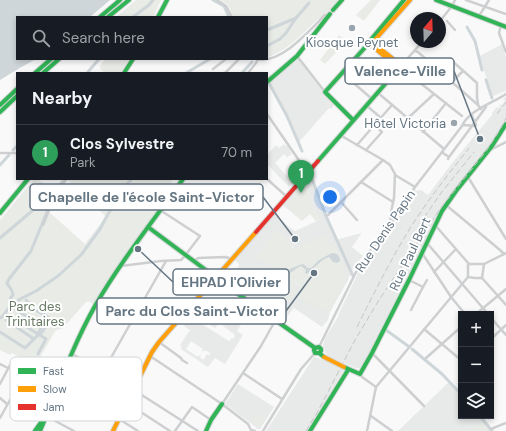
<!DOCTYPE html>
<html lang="en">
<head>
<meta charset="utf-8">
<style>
  body { margin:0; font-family:"DM Sans",sans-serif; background:#242831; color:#f1f3f6 }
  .controls { position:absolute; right:12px; bottom:12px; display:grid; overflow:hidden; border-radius:0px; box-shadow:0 2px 6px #0003 }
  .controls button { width:36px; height:36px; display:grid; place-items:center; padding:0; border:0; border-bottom:1px solid #363941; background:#171b24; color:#f1f3f6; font:20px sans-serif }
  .compass { position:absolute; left:410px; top:12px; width:36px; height:36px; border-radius:50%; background:#171b24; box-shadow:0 2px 6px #0003; rotate:19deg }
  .you { position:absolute; left:330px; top:197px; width:14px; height:14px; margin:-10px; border:3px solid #fff; border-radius:50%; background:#1a73e8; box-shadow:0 0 0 6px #1a73e833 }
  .badge { display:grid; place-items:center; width:26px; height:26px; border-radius:50%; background:#99a4ac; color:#fff; font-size:13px; font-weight:700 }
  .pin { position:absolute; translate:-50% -33px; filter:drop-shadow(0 1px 2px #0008) }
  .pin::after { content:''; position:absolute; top:21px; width:14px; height:12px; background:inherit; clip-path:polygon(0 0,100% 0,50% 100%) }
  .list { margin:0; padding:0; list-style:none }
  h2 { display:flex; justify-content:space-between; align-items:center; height:52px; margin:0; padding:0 16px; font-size:17px }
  h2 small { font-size:13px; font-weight:400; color:#9ea1a6 }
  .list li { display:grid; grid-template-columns:26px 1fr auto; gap:12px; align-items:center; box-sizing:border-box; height:56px; padding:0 16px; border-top:1px solid #363941 }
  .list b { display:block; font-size:15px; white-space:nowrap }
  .list p { margin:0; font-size:13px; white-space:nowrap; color:#9ea1a6 }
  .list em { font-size:13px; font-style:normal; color:#9ea1a6 }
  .icon { flex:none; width:22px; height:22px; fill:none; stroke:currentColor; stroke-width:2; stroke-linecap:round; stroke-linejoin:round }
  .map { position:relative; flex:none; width:506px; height:431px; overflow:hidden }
  .search { position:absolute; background:#171b24; box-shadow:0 2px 6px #0003; left:16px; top:16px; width:252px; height:44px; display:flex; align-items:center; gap:10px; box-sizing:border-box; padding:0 14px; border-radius:0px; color:#9ea1a6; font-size:15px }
  .panel { position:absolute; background:#171b24; box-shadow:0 2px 6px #0003; left:16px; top:72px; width:252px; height:108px; border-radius:0px }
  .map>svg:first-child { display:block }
  .built { fill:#e8e9e9; fill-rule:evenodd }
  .green { fill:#e8ebe6 }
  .water { fill:#ced6d9 }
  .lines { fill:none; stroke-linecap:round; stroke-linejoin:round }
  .canal { stroke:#ced6d9; stroke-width:3 }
  .fast-casing { stroke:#d5d6d7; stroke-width:6 }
  .slow-casing { stroke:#d5d6d7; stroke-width:6 }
  .jam-casing { stroke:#d5d6d7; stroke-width:6 }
  .street { stroke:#cecfd0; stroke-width:2.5 }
  .fast { stroke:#30b455; stroke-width:4 }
  .slow { stroke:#ff9f0a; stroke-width:4 }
  .jam { stroke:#e5322d; stroke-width:4 }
  .rail { stroke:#c3c5c6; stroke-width:1; stroke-dasharray:6 3; stroke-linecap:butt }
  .slow-bridge-casing { stroke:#d5d6d7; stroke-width:6; stroke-linecap:butt }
  .slow-bridge { stroke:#ff9f0a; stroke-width:4 }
  .poi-dot { fill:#99a4ac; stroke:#fff; stroke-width:1.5 }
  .labels { text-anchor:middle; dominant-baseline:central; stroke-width:4; stroke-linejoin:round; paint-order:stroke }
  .poi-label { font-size:13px; fill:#657683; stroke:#fff }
  .street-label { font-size:13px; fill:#657683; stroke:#fff }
  .park-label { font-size:13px; fill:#687a64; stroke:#fff }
  .key { fill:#fff; stroke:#d1d6da; stroke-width:1 }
  .key-label { font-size:11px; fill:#657683 }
  .leader { fill:none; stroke:#657683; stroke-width:1.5 }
  .callout-dot { fill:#657683; stroke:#fff; stroke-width:1.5 }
  .callout { fill:#fff; stroke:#657683; stroke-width:1.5 }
  .callout-label { font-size:14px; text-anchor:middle; font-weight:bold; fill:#657683 }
</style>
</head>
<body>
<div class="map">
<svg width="506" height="431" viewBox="0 0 506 431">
  <rect width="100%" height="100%" fill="#f9f9f9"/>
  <g class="built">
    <polygon points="502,44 506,58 506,91 493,96 481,62 480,56"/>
    <polygon points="298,59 323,92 335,104 331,109 329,108 299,142 269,82"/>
    <polygon points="506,97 506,122 501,131 492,146 440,210 404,286 371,353 366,360 360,368 356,368 334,359 326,354 323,346 325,338 338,317 340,311 360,269 367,258 397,220 415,190 417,191 421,190 428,195 453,162 492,115 492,113 497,107 499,108 500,104 502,105 505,101 503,99"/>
    <polygon points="284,144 285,146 287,145 292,154 287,157 284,154 275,163 293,183 289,187 267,164 267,155 276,145 279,148"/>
    <path d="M310 175 336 240 361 233V234L352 247 363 256 356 264 350 276H349L348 280 330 312 328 320 322 327 294 308 282 323 224 282 239 266V264L235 260 275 214 290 228 295 231 319 220 304 181ZM278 231 293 246 329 311 279 269Z"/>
    <path d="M247 303 252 307 237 331 243 335 225 364 215 358 208 367 181 349 182 346 180 345 190 330 184 326 187 320 188 321 191 317 193 318 202 307 219 319 221 314 234 323ZM199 317 211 324 210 325 215 328 222 319 226 321 223 326 234 334V335L235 336 233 339 232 338 229 341 197 321ZM191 341 203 349 202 351 203 352 205 350 210 353V355L207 354 203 360 200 357 201 355H200L198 357 186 349Z"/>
    <polygon points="314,357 330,362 344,370 308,431 266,431"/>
    <polygon points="449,382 461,394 461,416 480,416 492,431 398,431"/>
    <polygon points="238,384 274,407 260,429 258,429 225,404"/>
  </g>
  <g class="green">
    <polygon points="136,0 161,0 153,17 116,17"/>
    <path d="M220 0H340C336 4 332 11 327 14 323 16 320 18 316 21 301 35 288 50 268 57H267V17H234L227 4Z"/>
    <polygon points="371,0 380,0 364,21 356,15"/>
    <polygon points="339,35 347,41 325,64 320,60"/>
    <polygon points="105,59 129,59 121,73 105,73 100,69 100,66"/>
    <polygon points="34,179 37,179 55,191 49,212 85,244 101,223 105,216 67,179 172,179 170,187 171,193 117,268 97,299 96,299 93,304 88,301 85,303 63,328 55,331 38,361 30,365 28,362 12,353 10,355 0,350 0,220"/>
    <polygon points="304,181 319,220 316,221 310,214 302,221 283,205"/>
    <polygon points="278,231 290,243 294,249 325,234 330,245 336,247 346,277 329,312 298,298 300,286 279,269 260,260 256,256"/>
    <path d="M283 276 296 286C298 292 293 297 289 301L273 290Z"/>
    <polygon points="137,393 144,397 136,408 130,403 134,394"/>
    <polygon points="258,413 266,418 259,428 251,423"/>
    <polygon points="480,421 489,431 469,431"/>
  </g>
  <g class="water">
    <polygon points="0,0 110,0 90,17 17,17 17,59 36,59 18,69 0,80"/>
    <path d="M332 253C337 253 340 256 340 261L337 263 333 262 329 257C320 260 315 268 307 274L305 273 306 270 301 266C294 269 291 276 284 272V270C286 269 289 270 292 268 296 267 298 265 303 264L308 268H311L319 260Z"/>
  </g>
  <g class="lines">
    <g class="canal">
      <polyline points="213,0 224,6 229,17"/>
      <polyline points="133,17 149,5 153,0"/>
      <polyline points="467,27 475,41 482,70"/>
      <polyline points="267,30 296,18"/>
      <polyline points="267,46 280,39 286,33 296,18 309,3"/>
      <polyline points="87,73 99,59"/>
      <polyline points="186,73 210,59"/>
      <polyline points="242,73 252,62"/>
      <polyline points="486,80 492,98"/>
      <polyline points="269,83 287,116 302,151"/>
      <polyline points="13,150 17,146"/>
      <polyline points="0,165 9,155"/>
      <polyline points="311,176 326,216 353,276"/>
      <polyline points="0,238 32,211 51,192 55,190 65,179"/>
      <polyline points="26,300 34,309 51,319 40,335"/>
      <path d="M10 307C10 302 9 299 13 295 12 288 10 289 7 283L9 279 31 251 51 202 55 190"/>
      <polyline points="15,309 42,326 38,334"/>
      <polyline points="9,316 46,339 38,354"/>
      <polyline points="0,318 3,316 11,305 22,298 36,291 58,276 81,255 100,229 122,189 132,179"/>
      <polyline points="6,320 34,339"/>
      <polyline points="386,330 408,346"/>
      <polyline points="0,332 25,348 39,334"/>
      <polyline points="412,349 442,374 461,394"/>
      <polyline points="480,416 492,431"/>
    </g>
    <g class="fast-casing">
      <g id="fast">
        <polyline points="436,0 506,27"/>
        <polyline points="333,10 342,0"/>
        <polyline points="100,17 120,0"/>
        <polyline points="108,17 129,0"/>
        <polyline points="158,17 167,0"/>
        <polyline points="371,45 369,44 369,42 404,0"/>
        <polyline points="35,73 51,59"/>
        <polyline points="43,73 59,59"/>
        <polyline points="124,73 133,59"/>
        <polyline points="267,82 297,56 330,14"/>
        <polyline points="0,105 17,89"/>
        <polyline points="0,112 17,96"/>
        <polyline points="353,120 325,92 369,43"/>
        <polyline points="318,161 400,67"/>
        <polyline points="0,213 28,179"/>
        <polyline points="148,227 234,291 315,348"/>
        <polyline points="315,348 314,350 315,353 319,353 324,357"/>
        <polyline points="315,348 319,347 321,349 321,351 319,353"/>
        <polyline points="344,367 360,374 372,353 409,280 442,211 456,191 492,146 506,124"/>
        <polyline points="35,431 42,421 44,421"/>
        <path d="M40 431C57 390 73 345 95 306 120 262 154 220 183 179"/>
        <polyline points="206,431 211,420 222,404"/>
        <polyline points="310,431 348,370"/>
      </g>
    </g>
    <g class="slow-casing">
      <g id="slow">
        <polyline points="373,42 410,0"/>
        <polyline points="373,43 397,62 400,67"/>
        <polyline points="371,45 395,65 400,67"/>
        <polyline points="113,431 152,352 159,342 256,232"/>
      </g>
    </g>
    <g class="jam-casing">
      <polyline id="jam" points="256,232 318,161"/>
    </g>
    <g class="street">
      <polyline points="217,0 226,6 232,17"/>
      <polyline points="466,0 506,14"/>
      <polyline points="479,16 489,0"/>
      <polyline points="440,21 452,6 455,0"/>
      <polyline points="447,21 455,30"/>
      <polyline points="501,25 499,33 506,52"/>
      <polyline points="422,42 400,67 462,116"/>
      <polyline points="415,51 418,52 478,105 481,109"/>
      <polyline points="297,56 325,92"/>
      <path d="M258 59C281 64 310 30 325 15H329"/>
      <polyline points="213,69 226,59"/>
      <polyline points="440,72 451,60 477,83 477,98 478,104"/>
      <polyline points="225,73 239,59"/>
      <polyline points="248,73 256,63 258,59"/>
      <polyline points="342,73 372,99"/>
      <polyline points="452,82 463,71"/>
      <polyline points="377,92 444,149"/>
      <polyline points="366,105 381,118"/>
      <polyline points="267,114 307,172"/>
      <polyline points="472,116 476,125"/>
      <polyline points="408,118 434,94"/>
      <polyline points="464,125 475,126"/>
      <polyline points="423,132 446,103"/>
      <polyline points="340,135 383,160 390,165 395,174 394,198 390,217 391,221 392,222"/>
      <polyline points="357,145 392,105"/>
      <polyline points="366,150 382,132 374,125"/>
      <polyline points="490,150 506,142"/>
      <polyline points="0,153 17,153"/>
      <polyline points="443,153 449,157"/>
      <polyline points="448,159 449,157 486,107"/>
      <polyline points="395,175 415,187"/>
      <polyline points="468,177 506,239"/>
      <polyline points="267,179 286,196"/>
      <polyline points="361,182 393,202"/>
      <polyline points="341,202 357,220"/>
      <polyline points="446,205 500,250 504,254"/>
      <polyline points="328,215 383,160"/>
      <polyline points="43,225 57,190 67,179"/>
      <polyline points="435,225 469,264"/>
      <polyline points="427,243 488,314"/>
      <polyline points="422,253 451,297 465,314"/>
      <polyline points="195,261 198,258 226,257 231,259"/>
      <polyline points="469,264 484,264"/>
      <polyline points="484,264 506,253"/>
      <polyline points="121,266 161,261 181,260 184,257 200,236 160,210"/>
      <polyline points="434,272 456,249"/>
      <polyline points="468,277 475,278 482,278"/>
      <polyline points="468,277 468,265 469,264"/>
      <polyline points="482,278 506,305"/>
      <polyline points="482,278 484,264"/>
      <polyline points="409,280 423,287 427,280"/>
      <polyline points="411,310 423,287"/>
      <polyline points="476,314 506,289"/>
      <polyline points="491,318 506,335"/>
      <polyline points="424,329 461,360"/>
      <polyline points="491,339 506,325"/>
      <polyline points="159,342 181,358 182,360 187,363"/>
      <path d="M319 347 355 274 364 259 395 218 415 187 462 126C469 110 493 103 506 94"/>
      <polyline points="372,353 424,406"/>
      <polyline points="72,354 104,370 135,387"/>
      <polyline points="150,356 222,404 248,424 251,430 255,431"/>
      <polyline points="426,358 461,327"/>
      <polyline points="0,364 8,368"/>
      <polyline points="104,370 166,261"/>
      <polyline points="243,373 282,399"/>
      <polyline points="360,374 362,377 376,387"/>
      <polyline points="0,384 10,365"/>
      <polyline points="134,390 198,431"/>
      <polyline points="0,398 7,404"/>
      <polyline points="127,403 170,431"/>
      <polyline points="222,404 261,346 275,321"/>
      <polyline points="46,416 74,431"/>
      <polyline points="371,416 392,431"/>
      <polyline points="0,418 25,373"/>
      <polyline points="119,419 138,431"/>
      <polyline points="491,429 506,423"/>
      <polyline points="175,431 192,407 211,420"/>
      <polyline points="263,431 301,369 315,353"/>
      <polyline points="367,431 376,387 468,277"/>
    </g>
    <use href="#fast" class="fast"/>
    <use href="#slow" class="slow"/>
    <use href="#jam" class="jam"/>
    <g class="rail">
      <polyline points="497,114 506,102"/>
      <polyline points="419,225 441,193 474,152"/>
      <path d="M357 327C375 291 393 255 414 222 431 196 450 172 469 148"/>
      <polyline points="306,431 318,411 355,340 379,300 440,209 487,150 498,133 506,118"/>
    </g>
    <g class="slow-bridge-casing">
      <polyline id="slow-bridge" points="324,357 344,367"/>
    </g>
    <use href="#slow-bridge" class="slow-bridge"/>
  </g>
  <g class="poi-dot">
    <circle cx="352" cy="28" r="4"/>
    <circle cx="454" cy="123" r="4"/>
  </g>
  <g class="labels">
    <g class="poi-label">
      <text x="352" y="42">Kiosque Peynet</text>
      <text x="446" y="123" text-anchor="end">Hôtel Victoria</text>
    </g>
    <g class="street-label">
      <text transform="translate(385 231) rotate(-56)">Rue Denis Papin</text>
      <text transform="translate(410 254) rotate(-65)">Rue Paul Bert</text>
    </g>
    <g class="park-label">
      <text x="35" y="306">Parc des<tspan x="35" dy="15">Trinitaires</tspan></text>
    </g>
  </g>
  <rect x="10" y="357" width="132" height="64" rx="6" class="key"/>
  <rect x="18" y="368" width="18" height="6" fill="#30b455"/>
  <rect x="18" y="386" width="18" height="6" fill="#ff9f0a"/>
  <rect x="18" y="404" width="18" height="6" fill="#e5322d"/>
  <g class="key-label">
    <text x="43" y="375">Fast</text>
    <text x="43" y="393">Slow</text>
    <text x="43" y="411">Jam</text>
  </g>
  <path class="leader" d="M480 139L454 71M295 239L263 197M138 249L173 282M314 273L286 311"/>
  <g class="callout-dot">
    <circle cx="480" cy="139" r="4"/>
    <circle cx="295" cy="239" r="4"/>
    <circle cx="138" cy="249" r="4"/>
    <circle cx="314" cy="273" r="4"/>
  </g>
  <g class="callout">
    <rect x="345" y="58" width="109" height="26" rx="4"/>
    <rect x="30" y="184" width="233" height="26" rx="4"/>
    <rect x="173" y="269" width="116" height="26" rx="4"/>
    <rect x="97" y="298" width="189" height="26" rx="4"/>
  </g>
  <g class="callout-label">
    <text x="400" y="76">Valence-Ville</text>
    <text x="146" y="202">Chapelle de l'école Saint-Victor</text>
    <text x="231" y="287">EHPAD l'Olivier</text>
    <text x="192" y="316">Parc du Clos Saint-Victor</text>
  </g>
</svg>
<div class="controls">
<button>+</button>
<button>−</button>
<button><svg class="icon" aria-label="layers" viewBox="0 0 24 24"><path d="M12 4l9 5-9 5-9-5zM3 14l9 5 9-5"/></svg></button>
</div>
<svg class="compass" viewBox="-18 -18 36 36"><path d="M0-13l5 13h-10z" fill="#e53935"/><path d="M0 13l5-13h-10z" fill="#9ea1a6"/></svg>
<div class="you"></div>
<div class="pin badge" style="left:301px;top:193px;background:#2e9e5b">1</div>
<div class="search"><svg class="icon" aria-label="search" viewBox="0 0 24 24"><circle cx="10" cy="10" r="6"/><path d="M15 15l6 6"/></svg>Search here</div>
<section class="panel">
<h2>Nearby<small></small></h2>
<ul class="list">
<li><span class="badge" style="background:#2e9e5b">1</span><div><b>Clos Sylvestre</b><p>Park</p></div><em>70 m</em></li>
</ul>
</section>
</div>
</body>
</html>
